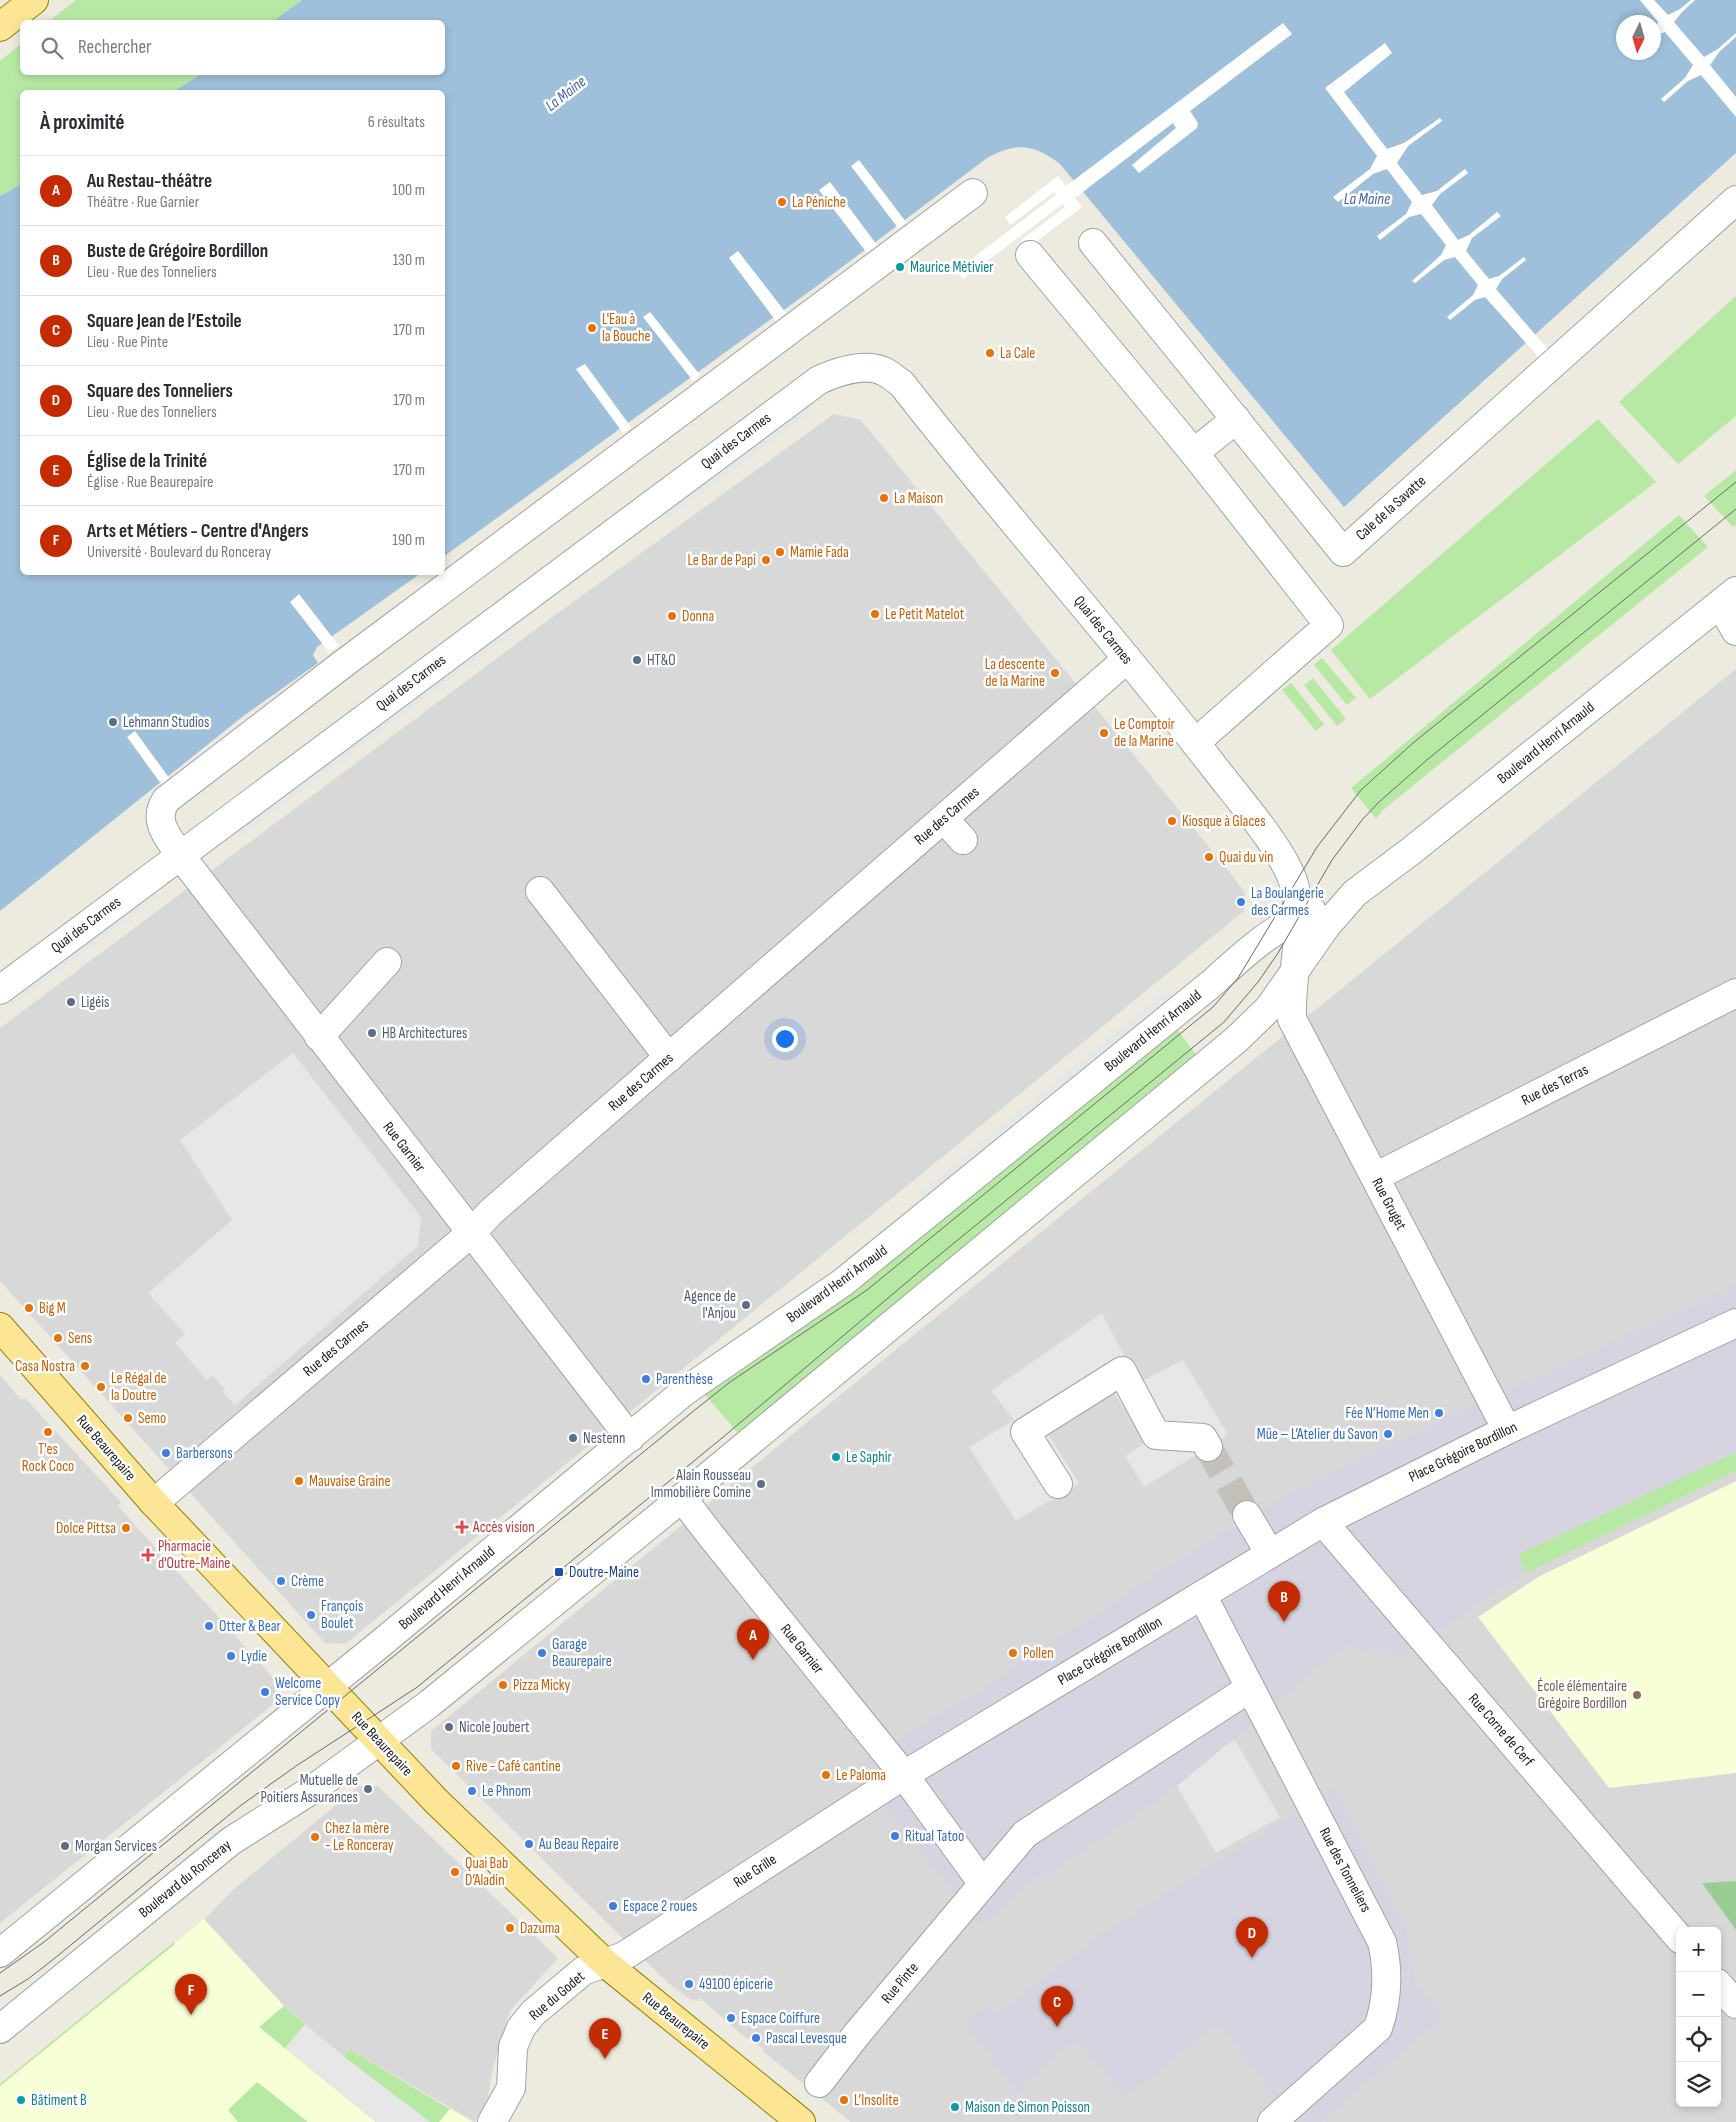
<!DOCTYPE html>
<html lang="fr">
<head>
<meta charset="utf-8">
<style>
  body { margin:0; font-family:"Sofia Sans Condensed",sans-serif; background:#f7f7f7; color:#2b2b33 }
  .controls { position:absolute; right:15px; bottom:15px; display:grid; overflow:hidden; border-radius:8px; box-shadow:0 2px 8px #0003 }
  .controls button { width:45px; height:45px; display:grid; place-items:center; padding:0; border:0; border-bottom:1px solid #e1e1e2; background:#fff; color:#2b2b33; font:25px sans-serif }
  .compass { position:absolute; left:1616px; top:15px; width:45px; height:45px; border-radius:50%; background:#fff; box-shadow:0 2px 8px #0003; rotate:185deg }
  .you { position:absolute; left:784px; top:1038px; width:18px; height:18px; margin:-12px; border:4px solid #fff; border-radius:50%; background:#1a73e8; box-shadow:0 0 0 8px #1a73e833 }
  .badge { display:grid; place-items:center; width:32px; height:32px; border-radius:50%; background:#c52b00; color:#fff; font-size:16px; font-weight:700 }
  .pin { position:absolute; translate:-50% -41px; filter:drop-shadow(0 1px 2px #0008) }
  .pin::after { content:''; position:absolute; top:26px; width:18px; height:15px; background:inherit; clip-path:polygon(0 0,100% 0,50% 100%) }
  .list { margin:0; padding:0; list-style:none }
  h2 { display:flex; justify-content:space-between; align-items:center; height:65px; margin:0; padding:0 20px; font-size:21px }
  h2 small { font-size:16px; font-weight:400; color:#7c7c81 }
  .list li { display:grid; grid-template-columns:32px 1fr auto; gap:15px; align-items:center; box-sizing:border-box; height:70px; padding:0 20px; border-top:1px solid #e1e1e2 }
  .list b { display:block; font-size:19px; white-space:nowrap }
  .list p { margin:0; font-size:16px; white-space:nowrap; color:#7c7c81 }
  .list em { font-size:16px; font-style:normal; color:#7c7c81 }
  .icon { flex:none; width:28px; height:28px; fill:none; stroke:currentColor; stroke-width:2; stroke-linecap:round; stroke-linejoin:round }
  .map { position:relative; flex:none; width:1736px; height:2122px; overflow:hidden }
  .search { position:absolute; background:#fff; box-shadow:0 2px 8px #0003; left:20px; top:20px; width:425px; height:55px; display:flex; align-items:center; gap:12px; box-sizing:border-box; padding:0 18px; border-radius:8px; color:#7c7c81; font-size:19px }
  .panel { position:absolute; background:#fff; box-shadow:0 2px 8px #0003; left:20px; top:90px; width:425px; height:485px; border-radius:8px }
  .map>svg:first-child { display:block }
  .residential { fill:#d9d8d8; fill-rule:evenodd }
  .education { fill:#f6ffd6 }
  .grass { fill:#b7e9a4 }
  .forest { fill:#98cd94 }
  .parking { fill:#e7e7e7 }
  .plaza { fill:#d7d4e2 }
  .water { fill:#9fc0db; fill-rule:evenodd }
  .pier { fill:#fff }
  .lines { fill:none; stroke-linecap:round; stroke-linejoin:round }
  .minor-tunnel { stroke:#c3c1b9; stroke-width:28; stroke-dasharray:28 14; stroke-linecap:butt }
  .minor-casing { stroke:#a2a2a2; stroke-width:30 }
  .major-casing { stroke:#918100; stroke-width:30 }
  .minor { stroke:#fff; stroke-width:28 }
  .major { stroke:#fce695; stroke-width:28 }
  .tram { stroke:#696969; stroke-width:1 }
  .food-dot { fill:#e8710a; stroke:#fff; stroke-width:2 }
  .culture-dot { fill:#0f9aa8; stroke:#fff; stroke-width:2 }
  .service-dot { fill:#5c6f8a; stroke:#fff; stroke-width:2 }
  .shop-dot { fill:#3f7fe0; stroke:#fff; stroke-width:2 }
  .health-dot { fill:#e0444e; stroke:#fff; stroke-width:2 }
  .transit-dot { fill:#1a4fb4; stroke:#fff; stroke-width:2 }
  .education-dot { fill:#8d6e63; stroke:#fff; stroke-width:2 }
  .labels { text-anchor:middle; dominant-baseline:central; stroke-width:5; stroke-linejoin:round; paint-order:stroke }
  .food-label { font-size:15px; fill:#c56008; stroke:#fff; text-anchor:start }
  .culture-label { font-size:15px; fill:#0d838f; stroke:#fff; text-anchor:start }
  .street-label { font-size:15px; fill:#1b1b1b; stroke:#fff }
  .service-label { font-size:15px; fill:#4e5e75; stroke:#fff; text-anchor:start }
  .shop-label { font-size:15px; fill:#366cbe; stroke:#fff; text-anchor:start }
  .health-label { font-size:15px; fill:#be3a42; stroke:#fff; text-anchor:start }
  .transit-label { font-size:15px; fill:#164399; stroke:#fff; text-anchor:start }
  .education-label { font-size:15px; fill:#785e54; stroke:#fff; text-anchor:end }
  .water-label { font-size:16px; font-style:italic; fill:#4763aa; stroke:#fff }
</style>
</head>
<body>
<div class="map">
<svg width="1736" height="2122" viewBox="0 0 1736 2122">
  <rect width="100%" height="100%" fill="#edebe0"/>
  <g class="residential">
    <polygon points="834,414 861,420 1231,874 1245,893 1244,911 355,1636 345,1644 325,1643 0,1281 0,1028 551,618"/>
    <path d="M1736 669V2122H851L764 2052V2049L741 2034 700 1998 697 2001 694 1999 693 2001 668 1983 431 1749V1731L872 1369ZM1680 1931H1717V2103H1680Z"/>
    <polygon points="0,1375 21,1400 25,1398 121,1502 118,1506 276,1681 275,1703 0,1923"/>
    <polygon points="359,1786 378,1786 558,1958 510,2011 492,2072 488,2098 475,2122 349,2049 343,2056 284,2006 204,1920 233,1890"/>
  </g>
  <g class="education">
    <polygon points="1736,1481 1736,1773 1609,1788 1478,1617 1538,1577"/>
    <polygon points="204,1919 284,2006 343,2056 349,2049 472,2122 0,2122 0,2086"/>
  </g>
  <g class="grass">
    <polygon points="76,0 302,0 272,22 48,22"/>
    <polygon points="22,43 22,72 203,73 173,92 22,92 22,184 0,196 0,61"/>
    <polygon points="1736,296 1736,416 1678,464 1619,402"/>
    <polygon points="1598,419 1656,482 1370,699 1331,650"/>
    <polygon points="1736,470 1736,525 1733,527 1704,496"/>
    <polygon points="1679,515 1708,547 1383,810 1376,819 1351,788"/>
    <polygon points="1322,658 1356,698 1347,705 1314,665"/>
    <polygon points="1313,678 1346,719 1337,726 1304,685"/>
    <polygon points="1291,683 1324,724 1316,731 1282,690"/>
    <polygon points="1175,1026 1199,1059 742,1438 702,1391"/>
    <polygon points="1736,1452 1736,1471 1526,1573 1517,1555"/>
    <polygon points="174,1942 175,1944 0,2086 0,2084"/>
    <polygon points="284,2006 343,2056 349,2049 450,2109 439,2122 376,2122 259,2027"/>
    <polygon points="257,2082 308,2122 238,2122 228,2110"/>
  </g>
  <polygon class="forest" points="1736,1881 1736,1930 1702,1883"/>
  <g class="parking">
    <polygon points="804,402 812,412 666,519 658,509"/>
    <polygon points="505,623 512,633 389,725 241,836 234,826"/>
    <polygon points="149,888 156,897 85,951 13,1005 6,996"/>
    <polygon points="1168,989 1174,997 922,1203 916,1196"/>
    <polygon points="293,1053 421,1217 418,1246 235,1405 222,1392 225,1389 213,1376 207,1380 175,1343 185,1334 148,1293 232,1220 180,1140"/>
    <polygon points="1102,1313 1138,1383 1183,1360 1228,1435 1144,1487 1125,1456 1146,1442 1114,1393 1048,1434 1079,1483 1056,1499 1047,1502 1016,1521 969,1447 1014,1420 991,1391"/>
    <polygon points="1235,1740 1280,1817 1216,1853 1171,1776"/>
    <polygon points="305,2024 343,2056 430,2122 376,2122 285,2048"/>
  </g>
  <g class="plaza">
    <polygon points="1736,1285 1736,1452 1517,1554 1526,1573 1471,1609 1405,1657 1345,1646 1170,1792 1045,1877 1042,1874 1005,1904 1007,1906 980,1927 854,1768 954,1704 956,1706 1086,1619 1087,1621 1105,1609 1121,1598 1120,1596 1268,1505 1352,1461"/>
    <polygon points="1335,1788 1402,1917 1412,1951 1414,1981 1444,2017 1321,2122 1294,2122 1218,2023 1125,2099 1077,2040 1041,2068 1028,2082 1020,2097 964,2023 989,2002 998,2013 1098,1936"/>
  </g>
  <g class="water">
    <path d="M302 0H1736V153L1344 507 1060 164C1034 144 1016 142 987 158L821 283 443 557 442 92H173L203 73 442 72V22H272ZM1624 22H1654V52H1624Z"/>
    <polygon points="22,184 22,572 421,573 317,647 313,655 318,663 242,717 0,911 0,196"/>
  </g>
  <g class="pier">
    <polygon points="1640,0 1654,0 1668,15 1680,9 1691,0 1695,0 1682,12 1674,22 1704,57 1718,49 1736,33 1736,37 1720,51 1710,65 1736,97 1736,117 1701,75 1688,81 1664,102 1661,99 1685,78 1693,65 1665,32 1654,36 1654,29 1658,22"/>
    <polygon points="1283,23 1292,34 1190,111 1198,123 1197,128 1139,173 1132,165 1176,128 1173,123 1075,198 1082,207 1026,249 1020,241 1065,207 1063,204 963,279 956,271 1057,194 1054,192 1010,225 1005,217 1058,176 1066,186"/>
    <polygon points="1385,43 1392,53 1344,92 1387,149 1404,143 1440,118 1442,121 1408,146 1397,163 1422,195 1437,191 1465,169 1468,173 1440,194 1432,205 1458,240 1469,235 1497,212 1501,216 1472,238 1466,251 1489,279 1499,276 1524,257 1526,260 1502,279 1496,289 1551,353 1542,361 1485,297 1475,300 1450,320 1447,317 1473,295 1478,285 1455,257 1444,260 1415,283 1412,281 1441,255 1446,245 1421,214 1409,217 1380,240 1377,236 1406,214 1412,202 1387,169 1373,174 1338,202 1333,197 1370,169 1377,156 1325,88"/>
    <polygon points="859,160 906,222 898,228 851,166"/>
    <polygon points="830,182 877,245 867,253 819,190"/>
    <polygon points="738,251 786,313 776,321 729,258"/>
    <polygon points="650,312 700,375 693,381 643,317"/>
    <polygon points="585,364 631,427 623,433 576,369"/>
    <polygon points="299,594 339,646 329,652 290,602"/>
    <polygon points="135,731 172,782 164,788 127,737"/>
  </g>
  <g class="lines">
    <polyline class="minor-tunnel" points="1208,1447 1247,1515"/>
    <g class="minor-casing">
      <g id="minor">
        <polyline points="1093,243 1343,552 1736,200"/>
        <polyline points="1030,255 1194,453 1329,625 1195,743"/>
        <polyline points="1194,453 1236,419"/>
        <polyline points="1720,604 1736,631"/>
        <polyline points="944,819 963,840"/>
        <polyline points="540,891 669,1058"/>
        <path d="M0 990 819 380C837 372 866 362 885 372 891 375 896 380 902 384 1002 513 1111 634 1211 763 1235 795 1283 848 1294 884 1306 927 1290 975 1292 1019L1507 1430"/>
        <polyline points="319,1037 387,962"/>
        <polyline points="1375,1177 1736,993"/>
        <path d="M630 1438 180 855C168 837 152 821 166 800L343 664 973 193"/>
        <polyline points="1058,1484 1025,1432 1122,1371 1156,1435 1203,1438 1208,1447"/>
        <polyline points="682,1498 712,1537 904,1775 983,1884 1025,1834 1250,1688"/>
        <polyline points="154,1503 471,1233 492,1211 1127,659"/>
        <polyline points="1247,1515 1270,1554"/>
        <polyline points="1323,1522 1680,1939"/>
        <path d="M1202 1595 1382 1942C1389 1972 1388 1999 1378 2028L1272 2122"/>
        <path d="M0 1953 380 1644 685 1391 842 1283 1211 984C1242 956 1273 927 1312 911"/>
        <polyline points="1717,1983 1736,2004"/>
        <polyline points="0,2029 231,1841 313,1789 429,1704 682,1498 1237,1039 1269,1008 1327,925 1355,893 1411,851 1736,591"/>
        <polyline points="819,2083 857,2034 983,1884"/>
        <polyline points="492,2122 511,2088 513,2047 521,2028 533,2013 583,1971 624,1956 904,1775 1323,1522 1507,1430 1736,1323"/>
      </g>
    </g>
    <g class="major-casing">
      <g id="major">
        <polyline points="0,27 34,0"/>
        <polyline points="0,1327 154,1503 437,1802 605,1963 801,2122"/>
      </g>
    </g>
    <use href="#minor" class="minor"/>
    <use href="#major" class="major"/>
    <g class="tram">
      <polyline points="0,1973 44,1942 696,1409 730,1382 867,1290 1213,1007 1238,978 1317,847 1361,790 1413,743 1736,482"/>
      <polyline points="0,1996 28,1979 55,1958 240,1806 296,1766 416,1688 722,1438 926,1266 1224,1022 1258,982 1278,953 1332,860 1362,820 1379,802 1428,759 1736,509"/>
    </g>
  </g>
  <g class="food-dot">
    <circle cx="782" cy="202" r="5"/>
    <circle cx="592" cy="328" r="5"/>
    <circle cx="990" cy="353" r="5"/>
    <circle cx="884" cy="498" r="5"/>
    <circle cx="780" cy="552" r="5"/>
    <circle cx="766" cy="560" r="5"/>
    <circle cx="875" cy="614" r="5"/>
    <circle cx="672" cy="616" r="5"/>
    <circle cx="1055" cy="673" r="5"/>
    <circle cx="1104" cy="733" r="5"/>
    <circle cx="1172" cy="821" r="5"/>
    <circle cx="1209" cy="857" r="5"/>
    <circle cx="29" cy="1308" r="5"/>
    <circle cx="58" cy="1338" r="5"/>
    <circle cx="85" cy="1366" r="5"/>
    <circle cx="101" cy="1387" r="5"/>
    <circle cx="128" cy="1418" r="5"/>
    <circle cx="48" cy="1432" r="5"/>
    <circle cx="299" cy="1481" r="5"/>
    <circle cx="126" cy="1528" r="5"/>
    <circle cx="1013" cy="1653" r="5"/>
    <circle cx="503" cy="1685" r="5"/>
    <circle cx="456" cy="1766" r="5"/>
    <circle cx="826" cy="1775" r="5"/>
    <circle cx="315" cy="1837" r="5"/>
    <circle cx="455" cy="1872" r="5"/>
    <circle cx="510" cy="1928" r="5"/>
    <circle cx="844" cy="2100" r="5"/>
  </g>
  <g class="culture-dot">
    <circle cx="900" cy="267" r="5"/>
    <circle cx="836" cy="1457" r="5"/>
    <circle cx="21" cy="2100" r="5"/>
    <circle cx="955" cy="2107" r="5"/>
  </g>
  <g class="service-dot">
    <circle cx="637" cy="660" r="5"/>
    <circle cx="113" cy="722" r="5"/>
    <circle cx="71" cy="1002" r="5"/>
    <circle cx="372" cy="1033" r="5"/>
    <circle cx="746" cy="1305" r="5"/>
    <circle cx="573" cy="1438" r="5"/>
    <circle cx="761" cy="1484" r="5"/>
    <circle cx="449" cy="1727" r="5"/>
    <circle cx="368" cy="1789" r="5"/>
    <circle cx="65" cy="1846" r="5"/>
  </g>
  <g class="shop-dot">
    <circle cx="1241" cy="902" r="5"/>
    <circle cx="646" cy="1379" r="5"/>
    <circle cx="1439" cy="1413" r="5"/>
    <circle cx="1388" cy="1434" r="5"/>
    <circle cx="166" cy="1453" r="5"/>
    <circle cx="281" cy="1581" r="5"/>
    <circle cx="311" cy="1615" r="5"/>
    <circle cx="209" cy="1626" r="5"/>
    <circle cx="542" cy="1653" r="5"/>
    <circle cx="231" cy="1656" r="5"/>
    <circle cx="265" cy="1692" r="5"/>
    <circle cx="472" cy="1791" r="5"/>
    <circle cx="895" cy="1836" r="5"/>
    <circle cx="529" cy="1844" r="5"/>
    <circle cx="613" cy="1906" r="5"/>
    <circle cx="689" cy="1984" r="5"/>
    <circle cx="731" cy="2018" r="5"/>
    <circle cx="756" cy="2038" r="5"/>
  </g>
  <g class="health-dot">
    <path d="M459.5 1519.5h5v5h5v5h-5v5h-5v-5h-5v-5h5z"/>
    <path d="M145.5 1547.5h5v5h5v5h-5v5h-5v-5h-5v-5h5z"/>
  </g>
  <rect class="transit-dot" x="554" y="1567" width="10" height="10" rx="2.5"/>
  <circle class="education-dot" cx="1637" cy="1695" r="5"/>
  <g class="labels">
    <g class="food-label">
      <text x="792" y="202">La Péniche</text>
      <text x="602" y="319">L'Eau à<tspan x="602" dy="17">la Bouche</tspan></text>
      <text x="1000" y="353">La Cale</text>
      <text x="894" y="498">La Maison</text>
      <text x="790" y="552">Mamie Fada</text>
      <text x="756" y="560" text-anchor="end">Le Bar de Papi</text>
      <text x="885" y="614">Le Petit Matelot</text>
      <text x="682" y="616">Donna</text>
      <text x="1045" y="664" text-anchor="end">La descente<tspan x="1045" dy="17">de la Marine</tspan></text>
      <text x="1114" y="724">Le Comptoir<tspan x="1114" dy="17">de la Marine</tspan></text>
      <text x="1182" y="821">Kiosque à Glaces</text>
      <text x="1219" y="857">Quai du vin</text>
      <text x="39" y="1308">Big M</text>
      <text x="68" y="1338">Sens</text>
      <text x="75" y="1366" text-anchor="end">Casa Nostra</text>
      <text x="111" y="1378">Le Régal de<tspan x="111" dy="17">la Doutre</tspan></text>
      <text x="138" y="1418">Semo</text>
      <text x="48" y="1449" text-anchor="middle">T'es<tspan x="48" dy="17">Rock Coco</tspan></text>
      <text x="309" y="1481">Mauvaise Graine</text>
      <text x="116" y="1528" text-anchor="end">Dolce Pittsa</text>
      <text x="1023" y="1653">Pollen</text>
      <text x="513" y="1685">Pizza Micky</text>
      <text x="466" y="1766">Rive - Café cantine</text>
      <text x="836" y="1775">Le Paloma</text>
      <text x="325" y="1828">Chez la mère<tspan x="325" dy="17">- Le Ronceray</tspan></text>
      <text x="465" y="1863">Quai Bab<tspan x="465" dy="17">D’Aladin</tspan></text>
      <text x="520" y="1928">Dazuma</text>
      <text x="854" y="2100">L’Insolite</text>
    </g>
    <g class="culture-label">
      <text x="910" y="267">Maurice Métivier</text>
      <text x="846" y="1457">Le Saphir</text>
      <text x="31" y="2100">Bâtiment B</text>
      <text x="965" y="2107">Maison de Simon Poisson</text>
    </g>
    <g class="street-label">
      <text transform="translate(736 441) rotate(-37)">Quai des Carmes</text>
      <text transform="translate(1391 508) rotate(-42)">Cale de la Savatte</text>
      <text transform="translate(1103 630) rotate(51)">Quai des Carmes</text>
      <text transform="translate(411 683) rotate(-37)">Quai des Carmes</text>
      <text transform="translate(1546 743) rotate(-39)">Boulevard Henri Arnauld</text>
      <text transform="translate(947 816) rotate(-41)">Rue des Carmes</text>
      <text transform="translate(86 925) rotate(-37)">Quai des Carmes</text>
      <text transform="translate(1153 1031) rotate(-39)">Boulevard Henri Arnauld</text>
      <text transform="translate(641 1082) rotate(-41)">Rue des Carmes</text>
      <text transform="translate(1555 1085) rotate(-27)">Rue des Terras</text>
      <text transform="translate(404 1147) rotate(52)">Rue Garnier</text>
      <text transform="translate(1389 1204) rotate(62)">Rue Gruget</text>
      <text transform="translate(837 1284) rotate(-36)">Boulevard Henri Arnauld</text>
      <text transform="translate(336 1348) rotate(-40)">Rue des Carmes</text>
      <text transform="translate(106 1448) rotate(49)">Rue Beaurepaire</text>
      <text transform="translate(1463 1452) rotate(-26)">Place Grégoire Bordillon</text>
      <text transform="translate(447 1588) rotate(-40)">Boulevard Henri Arnauld</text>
      <text transform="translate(802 1649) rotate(51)">Rue Garnier</text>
      <text transform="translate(1110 1651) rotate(-31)">Place Grégoire Bordillon</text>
      <text transform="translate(1501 1730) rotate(49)">Rue Corne de Cerf</text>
      <text transform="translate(382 1744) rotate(47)">Rue Beaurepaire</text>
      <text transform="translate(1345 1870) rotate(62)">Rue des Tonneliers</text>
      <text transform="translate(755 1871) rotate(-33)">Rue Grille</text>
      <text transform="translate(185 1879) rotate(-39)">Boulevard du Ronceray</text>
      <text transform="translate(900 1983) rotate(-50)">Rue Pinte</text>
      <text transform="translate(557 1996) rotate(-40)">Rue du Godet</text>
      <text transform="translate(676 2021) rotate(39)">Rue Beaurepaire</text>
    </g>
    <g class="service-label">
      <text x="647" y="660">HT&amp;O</text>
      <text x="123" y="722">Lehmann Studios</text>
      <text x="81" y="1002">Ligéis</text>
      <text x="382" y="1033">HB Architectures</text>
      <text x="736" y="1296" text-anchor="end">Agence de<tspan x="736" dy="17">l'Anjou</tspan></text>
      <text x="583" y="1438">Nestenn</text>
      <text x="751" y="1475" text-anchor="end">Alain Rousseau<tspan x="751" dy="17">Immobilière Comine</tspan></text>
      <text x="459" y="1727">Nicole Joubert</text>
      <text x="358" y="1780" text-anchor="end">Mutuelle de<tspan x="358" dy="17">Poitiers Assurances</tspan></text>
      <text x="75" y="1846">Morgan Services</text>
    </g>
    <g class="shop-label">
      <text x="1251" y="893">La Boulangerie<tspan x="1251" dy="17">des Carmes</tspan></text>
      <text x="656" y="1379">Parenthèse</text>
      <text x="1429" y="1413" text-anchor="end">Fée N’Home Men</text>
      <text x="1378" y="1434" text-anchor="end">Müe – L’Atelier du Savon</text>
      <text x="176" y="1453">Barbersons</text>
      <text x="291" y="1581">Crème</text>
      <text x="321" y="1606">François<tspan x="321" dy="17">Boulet</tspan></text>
      <text x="219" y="1626">Otter &amp; Bear</text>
      <text x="552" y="1644">Garage<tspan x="552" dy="17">Beaurepaire</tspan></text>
      <text x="241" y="1656">Lydie</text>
      <text x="275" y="1683">Welcome<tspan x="275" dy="17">Service Copy</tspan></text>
      <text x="482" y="1791">Le Phnom</text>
      <text x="905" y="1836">Ritual Tatoo</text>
      <text x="539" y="1844">Au Beau Repaire</text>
      <text x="623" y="1906">Espace 2 roues</text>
      <text x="699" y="1984">49100 épicerie</text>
      <text x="741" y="2018">Espace Coiffure</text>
      <text x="766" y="2038">Pascal Levesque</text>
    </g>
    <g class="health-label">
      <text x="473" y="1527">Accès vision</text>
      <text x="158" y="1546">Pharmacie<tspan x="158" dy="17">d'Outre-Maine</tspan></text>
    </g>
    <g class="transit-label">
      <text x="569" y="1572">Doutre-Maine</text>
    </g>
    <g class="education-label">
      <text x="1627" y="1686">École élémentaire<tspan x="1627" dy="17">Grégoire Bordillon</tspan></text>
    </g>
    <g class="water-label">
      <text transform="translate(566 94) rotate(-38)">La Maine</text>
      <text x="1367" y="199">La Maine</text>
    </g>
  </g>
</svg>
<div class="controls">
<button>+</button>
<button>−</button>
<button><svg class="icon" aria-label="locate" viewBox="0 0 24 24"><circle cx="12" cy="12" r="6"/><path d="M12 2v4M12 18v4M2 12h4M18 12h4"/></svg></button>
<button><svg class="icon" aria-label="layers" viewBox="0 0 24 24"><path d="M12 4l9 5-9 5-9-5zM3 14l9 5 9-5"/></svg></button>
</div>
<svg class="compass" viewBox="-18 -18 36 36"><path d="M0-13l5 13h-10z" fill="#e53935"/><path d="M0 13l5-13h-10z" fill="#7c7c81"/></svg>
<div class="you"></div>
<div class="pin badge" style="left:753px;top:1660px">A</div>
<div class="pin badge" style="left:1284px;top:1622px">B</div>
<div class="pin badge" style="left:1057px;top:2027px">C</div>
<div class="pin badge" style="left:1252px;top:1958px">D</div>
<div class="pin badge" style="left:605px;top:2059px">E</div>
<div class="pin badge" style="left:191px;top:2015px">F</div>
<div class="search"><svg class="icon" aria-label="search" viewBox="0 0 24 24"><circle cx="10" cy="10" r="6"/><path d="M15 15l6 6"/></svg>Rechercher</div>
<section class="panel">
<h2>À proximité<small>6 résultats</small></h2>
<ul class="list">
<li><span class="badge">A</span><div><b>Au Restau-théâtre</b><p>Théâtre · Rue Garnier</p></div><em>100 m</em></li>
<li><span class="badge">B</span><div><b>Buste de Grégoire Bordillon</b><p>Lieu · Rue des Tonneliers</p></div><em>130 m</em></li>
<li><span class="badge">C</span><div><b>Square Jean de l’Estoile</b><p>Lieu · Rue Pinte</p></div><em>170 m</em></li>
<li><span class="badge">D</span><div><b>Square des Tonneliers</b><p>Lieu · Rue des Tonneliers</p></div><em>170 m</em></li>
<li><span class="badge">E</span><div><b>Église de la Trinité</b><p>Église · Rue Beaurepaire</p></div><em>170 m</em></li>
<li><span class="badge">F</span><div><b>Arts et Métiers - Centre d'Angers</b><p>Université · Boulevard du Ronceray</p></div><em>190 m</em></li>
</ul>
</section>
</div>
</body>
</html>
